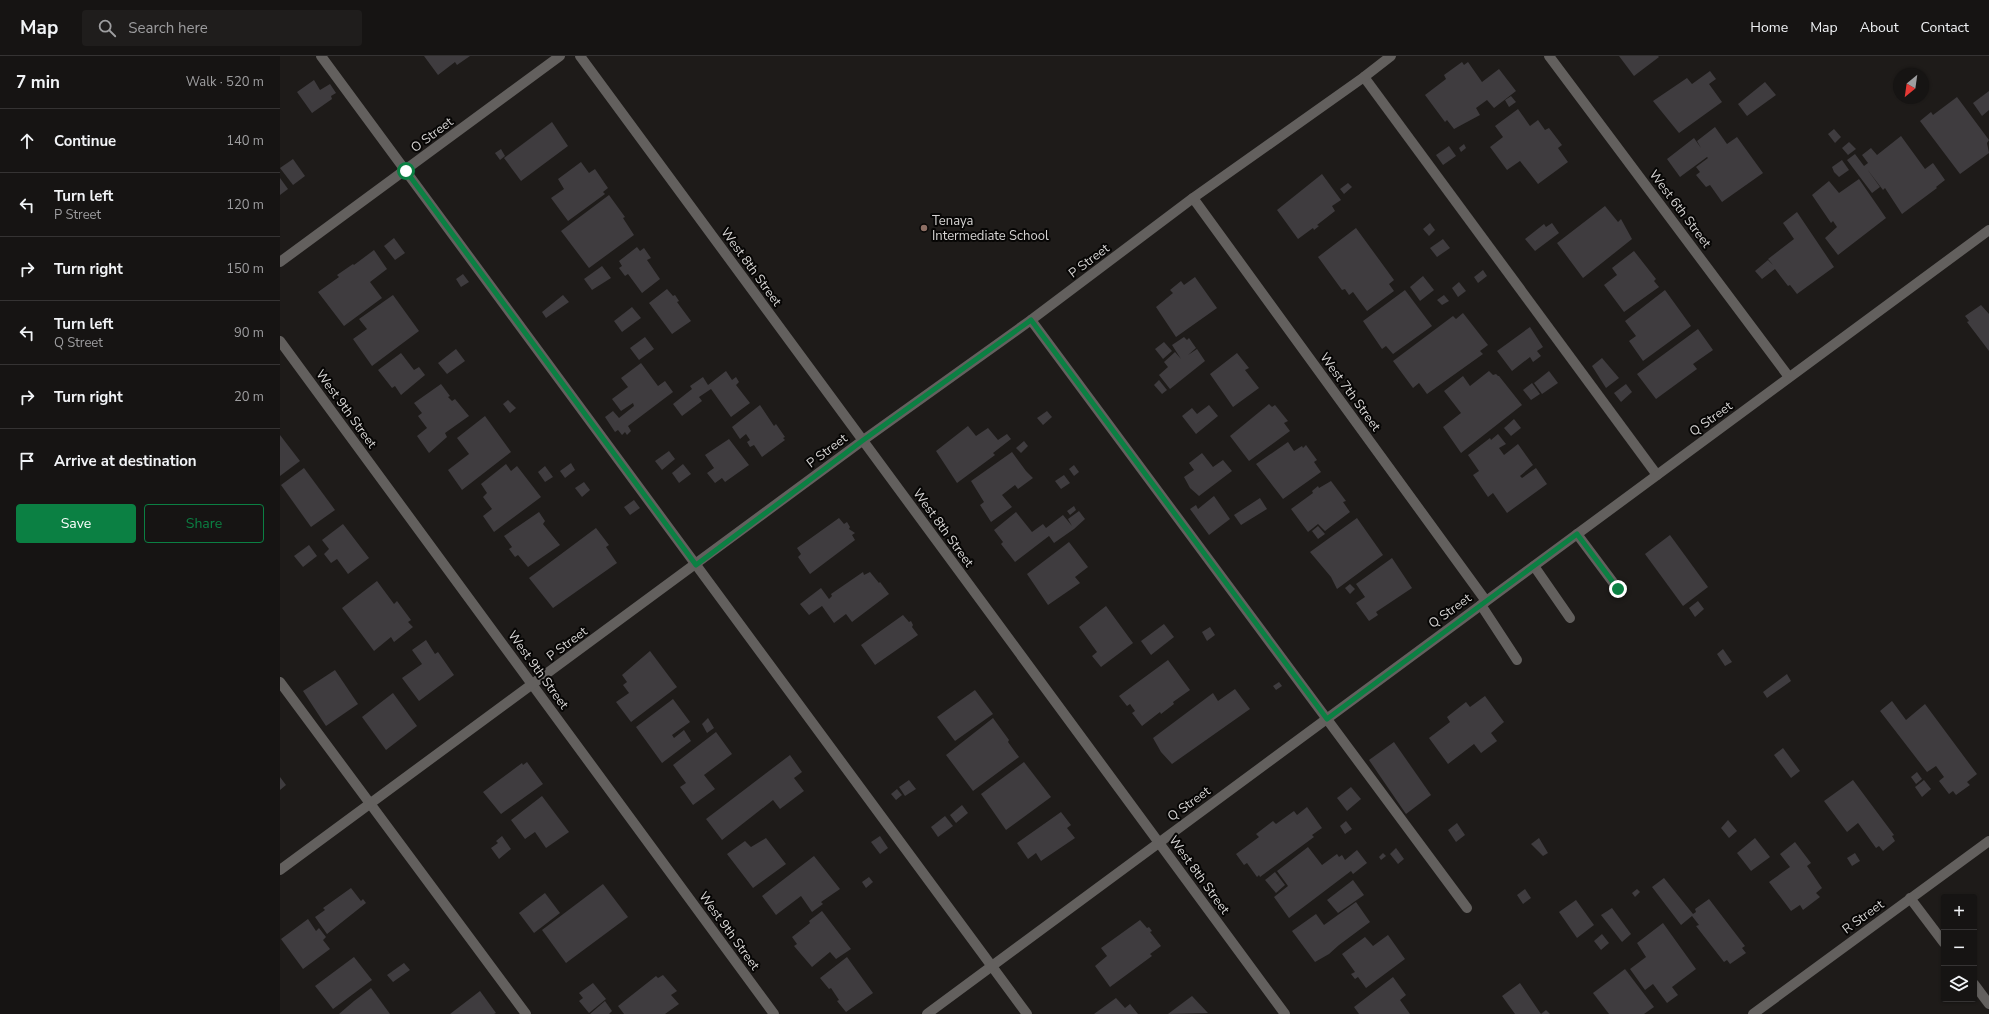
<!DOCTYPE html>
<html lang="en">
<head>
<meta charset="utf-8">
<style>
  body { margin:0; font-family:"Nunito Sans",sans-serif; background:#1f1d1c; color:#f1f3f6 }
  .controls { position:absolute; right:12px; bottom:12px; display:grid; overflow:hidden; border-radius:4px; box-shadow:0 1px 3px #0004 }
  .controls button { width:36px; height:36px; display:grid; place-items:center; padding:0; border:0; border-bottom:1px solid #353333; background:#161413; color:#f1f3f6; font:20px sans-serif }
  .compass { position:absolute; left:1613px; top:12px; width:36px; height:36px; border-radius:50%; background:#161413; box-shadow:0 1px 3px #0004; rotate:209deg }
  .stop { position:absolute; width:12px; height:12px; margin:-9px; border:3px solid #0b8043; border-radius:50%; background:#fff }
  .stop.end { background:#0b8043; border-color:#fff; box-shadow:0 1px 4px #0008 }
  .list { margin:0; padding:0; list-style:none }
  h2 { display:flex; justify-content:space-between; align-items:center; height:52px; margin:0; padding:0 16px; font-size:17px }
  h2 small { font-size:13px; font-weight:400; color:#9e9ea0 }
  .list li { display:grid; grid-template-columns:26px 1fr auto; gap:12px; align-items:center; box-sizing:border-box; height:64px; padding:0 16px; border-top:1px solid #353333 }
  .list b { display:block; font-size:15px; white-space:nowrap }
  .list p { margin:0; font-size:13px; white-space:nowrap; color:#9e9ea0 }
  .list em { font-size:13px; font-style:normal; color:#9e9ea0 }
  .actions { display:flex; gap:8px; padding:12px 16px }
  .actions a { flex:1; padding:9px 0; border:1px solid #0b8043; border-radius:4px; text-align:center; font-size:14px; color:#0b8043 }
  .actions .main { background:#0b8043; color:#fff }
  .icon { flex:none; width:22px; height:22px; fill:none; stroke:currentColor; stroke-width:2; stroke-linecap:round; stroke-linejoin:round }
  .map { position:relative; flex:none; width:1709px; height:958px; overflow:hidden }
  header { display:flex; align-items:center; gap:24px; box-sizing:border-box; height:56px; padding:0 20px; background:#161413; border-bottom:1px solid #353333 }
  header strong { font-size:19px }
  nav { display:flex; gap:22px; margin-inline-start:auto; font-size:14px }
  .search { width:280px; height:36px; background:#1f1d1c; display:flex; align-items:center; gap:10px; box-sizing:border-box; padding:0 14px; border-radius:4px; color:#9e9ea0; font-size:15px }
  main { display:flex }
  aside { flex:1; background:#161413 }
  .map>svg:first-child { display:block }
  .building { fill:#3f3c3f }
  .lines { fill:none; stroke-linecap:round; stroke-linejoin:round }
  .lane { stroke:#63605e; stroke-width:10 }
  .street { stroke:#63605e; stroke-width:10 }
  .route { stroke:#0b8043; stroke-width:5 }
  .education-dot { fill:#8d6e63; stroke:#070605; stroke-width:1.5 }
  .labels { text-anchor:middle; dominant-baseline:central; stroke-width:4; stroke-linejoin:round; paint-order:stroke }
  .street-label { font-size:13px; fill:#d6d4d3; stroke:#070605 }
  .poi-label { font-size:13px; fill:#d6d4d3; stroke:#070605; text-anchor:start }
</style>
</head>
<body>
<header>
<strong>Map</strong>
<div class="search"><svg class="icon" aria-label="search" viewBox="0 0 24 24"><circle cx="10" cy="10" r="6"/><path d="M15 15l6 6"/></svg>Search here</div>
<nav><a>Home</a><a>Map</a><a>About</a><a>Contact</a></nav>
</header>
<main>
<aside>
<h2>7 min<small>Walk · 520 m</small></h2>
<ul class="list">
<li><svg class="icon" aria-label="ahead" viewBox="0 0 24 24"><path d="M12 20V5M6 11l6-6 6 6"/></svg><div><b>Continue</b></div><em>140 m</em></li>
<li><svg class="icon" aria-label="left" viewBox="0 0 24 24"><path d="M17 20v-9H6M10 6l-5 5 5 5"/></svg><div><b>Turn left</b><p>P Street</p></div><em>120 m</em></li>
<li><svg class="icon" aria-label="right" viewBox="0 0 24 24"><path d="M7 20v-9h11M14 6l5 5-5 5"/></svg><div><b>Turn right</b></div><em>150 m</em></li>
<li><svg class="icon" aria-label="left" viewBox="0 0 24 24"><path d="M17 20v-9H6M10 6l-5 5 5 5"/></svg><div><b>Turn left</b><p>Q Street</p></div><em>90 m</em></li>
<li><svg class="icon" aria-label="right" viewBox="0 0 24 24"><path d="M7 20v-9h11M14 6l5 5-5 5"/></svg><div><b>Turn right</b></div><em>20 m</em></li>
<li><svg class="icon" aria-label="arrive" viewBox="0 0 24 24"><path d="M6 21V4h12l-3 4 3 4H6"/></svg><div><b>Arrive at destination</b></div></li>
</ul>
<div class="actions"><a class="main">Save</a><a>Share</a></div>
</aside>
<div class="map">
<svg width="1709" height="958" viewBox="0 0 1709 958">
  <rect width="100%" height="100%" fill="#1e1b19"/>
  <g class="building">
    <polygon points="144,0 190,0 177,9 175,6 158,19"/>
    <polygon points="1339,0 1378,0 1379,1 1354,20"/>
    <polygon points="1182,6 1184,9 1188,6 1202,26 1219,13 1236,35 1214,52 1207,44 1196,52 1200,59 1174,73 1167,64 1165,66 1145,39 1166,23 1164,19"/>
    <polygon points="1430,15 1436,23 1429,28 1442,46 1399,77 1373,45 1407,22 1412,28"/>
    <polygon points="34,24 40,34 50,28 56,37 51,40 52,43 32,57 17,36"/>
    <polygon points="1485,26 1496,39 1467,60 1458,48"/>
    <polygon points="1709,35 1709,54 1702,60 1693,47"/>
    <polygon points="1231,40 1236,46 1229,51 1225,44"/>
    <polygon points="1677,41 1709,84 1707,87 1709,97 1680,118 1640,65 1651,56 1653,59"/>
    <polygon points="1238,53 1250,70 1258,64 1265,74 1269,72 1282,89 1278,92 1288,106 1258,128 1240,105 1227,114 1210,91 1223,81 1215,70"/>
    <polygon points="272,66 288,90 241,125 224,102"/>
    <polygon points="1435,71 1447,88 1457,81 1483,117 1442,146 1430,129 1426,131 1416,119 1420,116 1416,111 1428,102 1427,101 1400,121 1387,103 1414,82 1421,92 1417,85"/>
    <polygon points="1554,73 1561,81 1555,87 1548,78"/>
    <polygon points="1621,80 1645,113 1653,107 1665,124 1656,131 1657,132 1622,158 1605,132 1603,134 1587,113 1600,131 1592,137 1567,104 1575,98 1584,110 1588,107 1582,99 1591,92 1597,99"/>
    <polygon points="1569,86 1576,93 1568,99 1562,92"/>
    <polygon points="1184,88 1186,92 1181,96 1179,92"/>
    <polygon points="1169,90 1176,100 1163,109 1156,99"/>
    <polygon points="221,93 225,100 220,104 215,97"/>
    <polygon points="13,103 25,120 13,129 0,112"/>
    <polygon points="1562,104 1569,114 1559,121 1554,116 1552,111"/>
    <polygon points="301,106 309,117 315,113 328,132 323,136 325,138 288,165 271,142 284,133 278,123"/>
    <polygon points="1042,118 1061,144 1052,150 1055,155 1037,169 1039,170 1034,174 1033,172 1018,183 997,154"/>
    <polygon points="0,122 8,133 0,139"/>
    <polygon points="1579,123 1606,162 1558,199 1545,182 1557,171 1553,165 1551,167 1532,139 1549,125 1559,137"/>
    <polygon points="1068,127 1072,131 1064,138 1060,133"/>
    <polygon points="329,139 345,161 343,162 354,179 309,212 281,175"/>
    <polygon points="1325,150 1338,166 1341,163 1352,183 1303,222 1277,187"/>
    <polygon points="1517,156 1554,211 1517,238 1510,229 1508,230 1495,213 1482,223 1475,215 1488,204 1493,209 1488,203 1514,183 1503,167"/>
    <polygon points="1150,167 1155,174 1149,180 1143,173"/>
    <polygon points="1272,167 1279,177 1255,195 1245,183 1264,168 1266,171"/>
    <polygon points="1076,172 1114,224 1109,228 1114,235 1087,255 1073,236 1069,239 1065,233 1062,234 1038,201"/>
    <polygon points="114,182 125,197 115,204 104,190"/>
    <polygon points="1163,183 1170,192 1157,201 1150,192"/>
    <polygon points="357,191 360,195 364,192 371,202 367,204 380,223 362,237 348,218 345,220 339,212 342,210 339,205"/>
    <polygon points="94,194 107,213 90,226 102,242 64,270 38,236 59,221 57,219 73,208 74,209"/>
    <polygon points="1354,195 1376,223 1374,225 1379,231 1344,256 1324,229 1337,219 1332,212"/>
    <polygon points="322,210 331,222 312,234 304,223"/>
    <polygon points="1203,214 1207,220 1198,227 1194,221"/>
    <polygon points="183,218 189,226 181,231 176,223"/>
    <polygon points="1143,220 1154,234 1140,245 1130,231"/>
    <polygon points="915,221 937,252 896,281 876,251 893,237 890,234 901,225 904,229"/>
    <polygon points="1179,226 1186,235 1178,241 1172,232"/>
    <polygon points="387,233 393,240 395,239 399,245 397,246 411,265 392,278 369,247"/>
    <polygon points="1125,234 1152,270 1113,298 1106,290 1102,293 1083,265"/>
    <polygon points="1385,234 1411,270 1363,305 1349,285 1356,280 1345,265"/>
    <polygon points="113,239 139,275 92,310 73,283 87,273 79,263"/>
    <polygon points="283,239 289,246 266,262 262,256"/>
    <polygon points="1164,239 1169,245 1162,249 1157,244"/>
    <polygon points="1701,249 1709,258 1709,295 1687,266 1689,265 1685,260"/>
    <polygon points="352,251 361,262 342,276 334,265"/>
    <polygon points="1183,257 1208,289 1200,295 1203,298 1147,338 1139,327 1133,332 1113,305 1173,260 1176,263"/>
    <polygon points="1250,271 1263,291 1257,295 1261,300 1253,306 1250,301 1232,315 1217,295"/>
    <polygon points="1418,273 1433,294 1413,308 1417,313 1376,343 1357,318"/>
    <polygon points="365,281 374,293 359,304 350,292"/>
    <polygon points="904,281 907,284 909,282 916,292 908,299 917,293 925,305 890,333 879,319 888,311 884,306 895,296 901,303 892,289"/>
    <polygon points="884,286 892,295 883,303 875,293"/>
    <polygon points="176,293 185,305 167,318 158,307"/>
    <polygon points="121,297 134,314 139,311 145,319 121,339 115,330 112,332 98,314"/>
    <polygon points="957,297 969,312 965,314 979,332 953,351 930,318"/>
    <polygon points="1322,302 1339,322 1326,332 1312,310"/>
    <polygon points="361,307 378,330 385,325 393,336 348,370 351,375 347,379 345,376 342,379 338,374 335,376 325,361 333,355 339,362 354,350 353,347 341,355 332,343 348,331 341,322"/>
    <polygon points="446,315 452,324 456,321 459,326 456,329 470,347 451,361 431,333 419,341 422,345 402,360 393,348 412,333 410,330 423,321 428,329"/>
    <polygon points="1209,315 1213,319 1216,318 1218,320 1219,320 1242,349 1181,397 1163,371 1181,357 1164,335 1183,320 1190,330"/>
    <polygon points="1269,315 1278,327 1262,338 1254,327"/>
    <polygon points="879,324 887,334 882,338 874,329"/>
    <polygon points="1252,327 1260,338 1251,344 1243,334"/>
    <polygon points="161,328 170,340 168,341 172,345 175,343 189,360 165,377 167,381 149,397 137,380 147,372 138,360 142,357 134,347"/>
    <polygon points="1346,328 1352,336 1341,346 1334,337"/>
    <polygon points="228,344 236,352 230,357 223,348"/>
    <polygon points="989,348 992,351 995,349 1008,365 1004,367 1010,375 969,405 950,380"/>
    <polygon points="480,349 494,370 496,368 505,381 503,382 505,384 482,401 474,389 470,391 467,386 470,384 466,378 460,383 452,371"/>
    <polygon points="929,349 938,360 916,378 902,360 912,352 917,358"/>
    <polygon points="767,355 772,361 763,369 757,362"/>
    <polygon points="205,360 231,396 182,434 168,414 189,398 177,382"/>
    <polygon points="1234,363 1241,372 1231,380 1224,372"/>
    <polygon points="688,370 696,380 708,372 718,384 727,378 731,383 713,397 715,399 677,427 656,395"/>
    <polygon points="1218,378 1226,388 1219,392 1224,399 1238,388 1253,409 1240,420 1242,422 1256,412 1267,428 1227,457 1213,437 1208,441 1193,419 1199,415 1188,399 1210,382 1211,384"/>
    <polygon points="0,379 20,405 0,420"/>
    <polygon points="449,383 469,409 445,426 442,422 435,427 427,417 434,412 425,399"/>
    <polygon points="744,385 748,390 741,397 736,392"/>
    <polygon points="1008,386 1014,395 1022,390 1023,392 1026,389 1037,404 1034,406 1041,416 1003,443 976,408"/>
    <polygon points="389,395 395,403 382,414 375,405"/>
    <polygon points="732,396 746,415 753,422 738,433 735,429 722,439 732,451 711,466 700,449 704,446 691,425"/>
    <polygon points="922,397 933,411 943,404 952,415 919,440 910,432 904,421 914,414 909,407"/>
    <polygon points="291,407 295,414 285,422 280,415"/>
    <polygon points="226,408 231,415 237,410 261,441 214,476 203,460 212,453 203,441 207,437 201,428"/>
    <polygon points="403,408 411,418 399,427 392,417"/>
    <polygon points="794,409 799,416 794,420 789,413"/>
    <polygon points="265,410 273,421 265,426 258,416"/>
    <polygon points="24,412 55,454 31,471 1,429"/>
    <polygon points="784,419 790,427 781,433 775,425"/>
    <polygon points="1051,425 1066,445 1063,446 1070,456 1045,475 1038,468 1028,476 1011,453 1033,437 1032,435 1038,430 1039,432"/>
    <polygon points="304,426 310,434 302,441 295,432"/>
    <polygon points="934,440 950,463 929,479 910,453 916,449 918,453"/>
    <polygon points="980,442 987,453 961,469 954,459"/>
    <polygon points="354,444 360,452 350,459 344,451"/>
    <polygon points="794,450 796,454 790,459 787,455"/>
    <polygon points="799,455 805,463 794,473 774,487 769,480 735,506 721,488 723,486 714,474 736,456 752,476 763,468 766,472 783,459 792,470 788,463"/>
    <polygon points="259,456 265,465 263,468 280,489 248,511 238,499 235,501 229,493 232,491 224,480"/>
    <polygon points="559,462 564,468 567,466 570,471 569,473 575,477 572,479 575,484 530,518 518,501 521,498 517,492"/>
    <polygon points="1077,462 1103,499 1057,533 1051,521 1030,496"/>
    <polygon points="63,468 89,502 68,518 57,503 51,507 44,498 49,493 42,484"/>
    <polygon points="1038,470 1045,478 1038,483 1032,475"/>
    <polygon points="316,472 329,489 326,491 337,507 273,552 249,522"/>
    <polygon points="1390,479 1428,531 1403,550 1365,498"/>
    <polygon points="789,486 808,511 795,521 800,527 768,549 747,518"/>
    <polygon points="29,489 37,500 23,511 14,500"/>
    <polygon points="1112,502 1132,532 1096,556 1098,559 1089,565 1076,547 1085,541 1076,528"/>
    <polygon points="583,516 584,519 590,516 599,527 600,526 609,538 572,566 566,558 554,567 542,550 529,559 520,548 541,532 549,543 552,540 551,538"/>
    <polygon points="97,525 114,548 117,545 131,564 128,566 133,571 114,586 111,581 94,595 62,552"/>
    <polygon points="1070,528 1075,533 1070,538 1065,532"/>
    <polygon points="1418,545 1424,553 1415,561 1409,552"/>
    <polygon points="826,550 853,587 821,611 812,600 817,596 799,571"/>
    <polygon points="623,559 629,566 631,565 633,569 632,571 638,579 595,609 581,589"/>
    <polygon points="884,568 894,581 871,599 861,585"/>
    <polygon points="930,571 935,579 927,585 922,576"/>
    <polygon points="146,584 155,598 158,596 174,619 139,645 122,622 142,608 132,594"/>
    <polygon points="1443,593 1452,606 1445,610 1437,598"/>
    <polygon points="370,595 397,631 351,666 336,646 349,637 343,629 347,626 342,619"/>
    <polygon points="888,604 910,634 893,646 894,648 881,658 880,656 862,670 852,657 855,655 850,648 847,650 839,640"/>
    <polygon points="55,614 78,648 46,670 23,635"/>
    <polygon points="1507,618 1511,625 1487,642 1483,636"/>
    <polygon points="999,626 1002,630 996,634 993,630"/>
    <polygon points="955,633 970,653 892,708 881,696 873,682 933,637 938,645"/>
    <polygon points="695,634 713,658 675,685 657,661"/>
    <polygon points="113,637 137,670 106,694 82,661"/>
    <polygon points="1205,640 1224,666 1211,677 1217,685 1201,697 1194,688 1168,708 1149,682 1170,666 1167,661 1186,646 1190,651"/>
    <polygon points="393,643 410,666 392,679 394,682 404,674 411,685 382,707 356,671"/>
    <polygon points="1612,645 1626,664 1645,648 1697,718 1687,726 1690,729 1676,739 1673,735 1669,738 1659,725 1664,721 1656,710 1647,716 1600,655"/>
    <polygon points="428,662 434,672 427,677 422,668"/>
    <polygon points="713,662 729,684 728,686 739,701 693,735 666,699"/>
    <polygon points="436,676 452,698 424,719 435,733 413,749 400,731 406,727 393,709"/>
    <polygon points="1114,686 1151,739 1126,758 1089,704"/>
    <polygon points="1503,692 1520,715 1511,722 1494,699"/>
    <polygon points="510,699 522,716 514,722 524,735 500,753 493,744 442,784 426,763"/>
    <polygon points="247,706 263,728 221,758 203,736 242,707 243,709"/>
    <polygon points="744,706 771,741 726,774 701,738"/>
    <polygon points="1637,716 1642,723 1636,728 1631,721"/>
    <polygon points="0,721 6,729 0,734"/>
    <polygon points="629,724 636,733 625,740 619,731"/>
    <polygon points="1573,724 1614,779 1612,780 1615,785 1603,795 1599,790 1596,792 1578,767 1567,776 1544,745"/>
    <polygon points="1644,724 1651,733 1642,741 1635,731"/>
    <polygon points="1071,731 1081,743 1067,755 1057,742"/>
    <polygon points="617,733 622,739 616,744 611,738"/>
    <polygon points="262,740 289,776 266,792 255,776 245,783 231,764"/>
    <polygon points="682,749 688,757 676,767 670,759"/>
    <polygon points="1027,751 1042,772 1032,779 1034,781 980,821 979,819 977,821 967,807 964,809 956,798 979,781 976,778 993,765 996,768 1014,755 1017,759"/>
    <polygon points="781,756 791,769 787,772 795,782 761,805 756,797 748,803 737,787"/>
    <polygon points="665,760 673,770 658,781 651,771"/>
    <polygon points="1448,764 1457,775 1449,782 1441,772"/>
    <polygon points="1066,765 1072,773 1065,778 1060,770"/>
    <polygon points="1177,767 1185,779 1176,786 1168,774"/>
    <polygon points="222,780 231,793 219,803 211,792 218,787 216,785"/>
    <polygon points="600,780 608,792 600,798 591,786"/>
    <polygon points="486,782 506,808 473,832 447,798 465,785 471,791"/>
    <polygon points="1259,782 1268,797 1263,800 1251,788"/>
    <polygon points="1475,782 1490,801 1471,815 1457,797"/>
    <polygon points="1515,786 1531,807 1527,810 1542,832 1536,837 1540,841 1523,854 1520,849 1511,855 1489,826 1510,811 1500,798"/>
    <polygon points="1028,791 1042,809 1057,798 1059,801 1062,799 1065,804 1077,794 1087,807 1073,818 1071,815 1009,862 994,841 1008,830 997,815"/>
    <polygon points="1116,792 1124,803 1118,808 1110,798"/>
    <polygon points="1103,797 1106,800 1101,804 1099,801"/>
    <polygon points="1575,797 1580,805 1572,810 1567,802"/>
    <polygon points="534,800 560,833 541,846 543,848 532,856 521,840 496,859 482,840"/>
    <polygon points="995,816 1005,829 996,837 985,824"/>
    <polygon points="589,821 593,826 586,832 582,826"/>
    <polygon points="1384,822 1413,858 1416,856 1415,853 1429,843 1465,890 1462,892 1466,897 1450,908 1447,904 1444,906 1416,870 1419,869 1412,860 1401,869 1372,831"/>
    <polygon points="1073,824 1084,839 1058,857 1047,844"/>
    <polygon points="323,828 348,861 286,907 262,874"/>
    <polygon points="71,832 81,845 83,843 86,847 47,878 35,861 45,854 43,852"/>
    <polygon points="1245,833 1251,842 1243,848 1237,839"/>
    <polygon points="1357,833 1360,836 1355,841 1352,837"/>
    <polygon points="265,837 280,857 254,877 239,857"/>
    <polygon points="1296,844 1314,869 1297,882 1279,856"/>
    <polygon points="1076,846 1090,866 1059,889 1049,898 1035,906 1012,875 1036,858 1044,869"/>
    <polygon points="1332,852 1351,878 1342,886 1321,859"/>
    <polygon points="542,855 571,893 556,903 550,896 532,911 514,890 517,888 512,881 530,867 529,865"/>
    <polygon points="28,863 36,875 39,872 46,881 43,884 50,893 23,913 1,883"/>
    <polygon points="860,864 867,872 869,871 872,875 870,876 881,890 870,898 872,900 830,931 815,910 827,900 821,892"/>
    <polygon points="1383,867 1416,913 1392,931 1398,939 1387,947 1373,928 1365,934 1350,913 1366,901 1357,887"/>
    <polygon points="1322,878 1329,887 1321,894 1314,885"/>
    <polygon points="1108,879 1125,903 1086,932 1078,921 1075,923 1071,918 1075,916 1062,898 1085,881 1093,890"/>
    <polygon points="74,901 92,924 53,953 35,930"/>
    <polygon points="567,901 593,937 566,956 557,945 559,944 551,932 549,933 540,922"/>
    <polygon points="124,907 130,914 113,926 107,919"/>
    <polygon points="1345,913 1374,951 1364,958 1329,958 1313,937"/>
    <polygon points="383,919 397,935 391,939 399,948 385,958 344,958 338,950 376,920 378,922"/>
    <polygon points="1113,921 1126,939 1120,944 1130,958 1079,958 1074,951"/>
    <polygon points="313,927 326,943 309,957 299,945 303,942 299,937"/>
    <polygon points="1240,927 1261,958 1266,954 1270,958 1235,958 1222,940"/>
    <polygon points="91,932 110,958 59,958 74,945"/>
    <polygon points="200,935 216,957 214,958 170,958"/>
    <polygon points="912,940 928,957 888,958"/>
    <polygon points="836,942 845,952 850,948 858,958 814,958"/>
    <polygon points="325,945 332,955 329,958 310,958"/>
  </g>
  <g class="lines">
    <g class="lane">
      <polyline points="41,0 747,958"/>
      <polyline points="1084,21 1377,419"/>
      <polyline points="751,264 1187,852"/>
      <polyline points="1297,478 1338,533"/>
      <polyline points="1254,510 1290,562"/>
      <polyline points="1201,549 1237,604"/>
      <polyline points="0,626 246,958"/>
      <polyline points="1630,842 1664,887"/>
      <polyline points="1694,928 1709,948"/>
    </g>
    <g class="street">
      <polyline points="300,0 1005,958"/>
      <polyline points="1269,0 1509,321"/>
      <polyline points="913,142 1206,545"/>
      <polyline points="0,206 280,0"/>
      <polyline points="0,285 494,958"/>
      <polyline points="0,814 582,385 751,264 913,142 1084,21 1111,0"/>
      <polyline points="647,958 1709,174"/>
      <polyline points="1473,958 1709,785"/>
    </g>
  </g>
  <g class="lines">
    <polyline class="route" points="126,115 416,509 582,385 751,264 1047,663 1297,478 1338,533"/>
  </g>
  <circle class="education-dot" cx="644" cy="172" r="4"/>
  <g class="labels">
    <g class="street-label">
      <text transform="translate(152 79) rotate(-37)">O Street</text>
      <text transform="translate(1400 153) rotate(53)">West 6th Street</text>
      <text transform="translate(809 205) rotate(-37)">P Street</text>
      <text transform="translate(471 211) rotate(54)">West 8th Street</text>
      <text transform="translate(1070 336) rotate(54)">West 7th Street</text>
      <text transform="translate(66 353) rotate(54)">West 9th Street</text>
      <text transform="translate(1431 363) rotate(-36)">Q Street</text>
      <text transform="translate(547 395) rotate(-37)">P Street</text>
      <text transform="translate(663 472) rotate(54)">West 8th Street</text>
      <text transform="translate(1170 555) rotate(-36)">Q Street</text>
      <text transform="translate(287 588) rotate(-37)">P Street</text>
      <text transform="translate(258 614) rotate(54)">West 9th Street</text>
      <text transform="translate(909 748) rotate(-36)">Q Street</text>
      <text transform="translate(919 819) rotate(54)">West 8th Street</text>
      <text transform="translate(1583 861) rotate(-36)">R Street</text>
      <text transform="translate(449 875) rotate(54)">West 9th Street</text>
    </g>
    <g class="poi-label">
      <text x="652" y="165">Tenaya<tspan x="652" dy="15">Intermediate School</tspan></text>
    </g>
  </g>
</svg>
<div class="controls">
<button>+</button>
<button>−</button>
<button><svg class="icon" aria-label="layers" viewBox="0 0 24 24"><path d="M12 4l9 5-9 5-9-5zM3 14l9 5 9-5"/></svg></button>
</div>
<svg class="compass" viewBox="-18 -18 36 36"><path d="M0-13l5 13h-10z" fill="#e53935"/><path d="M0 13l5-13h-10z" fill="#9e9ea0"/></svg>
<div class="stop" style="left:126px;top:115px"></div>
<div class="stop end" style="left:1338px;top:533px"></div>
</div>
</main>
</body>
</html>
